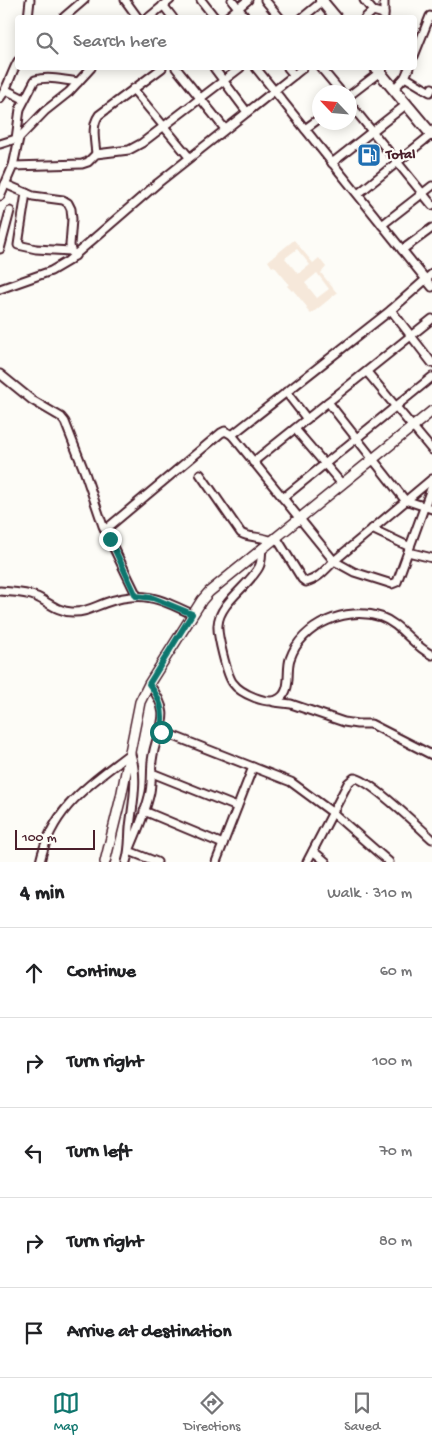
<!DOCTYPE html>
<html lang="en">
<head>
<meta charset="utf-8">
<style>
  body { margin:0; font-family:"Gochi Hand",sans-serif; background:#f6f6f6; color:#202124 }
  .compass { position:absolute; left:312px; top:85px; width:45px; height:45px; border-radius:50%; background:#fff; box-shadow:0 2px 12px #0003; rotate:296deg }
  .scale { position:absolute; left:15px; bottom:12px; width:80px; box-sizing:border-box; padding-left:5px; border:2px solid #4a1f2b; border-top:0; font-size:14px; line-height:18px; white-space:nowrap; color:#4a1f2b; -webkit-text-stroke:4px #fdfcf7; paint-order:stroke }
  .stop { position:absolute; width:15px; height:15px; margin:-11px; border:4px solid #0f766e; border-radius:50%; background:#fff }
  .stop.end { background:#0f766e; border-color:#fff; box-shadow:0 1px 5px #0008 }
  .list { margin:0; padding:0; list-style:none }
  h2 { display:flex; justify-content:space-between; align-items:center; height:65px; margin:0; padding:0 20px; font-size:21px }
  h2 small { font-size:16px; font-weight:400; color:#757577 }
  .list li { display:grid; grid-template-columns:32px 1fr auto; gap:15px; align-items:center; box-sizing:border-box; height:90px; padding:0 20px; border-top:1px solid #e0e0e0 }
  .list b { display:block; font-size:19px; white-space:nowrap }
  .list em { font-size:16px; font-style:normal; color:#757577 }
  .icon { flex:none; width:28px; height:28px; fill:none; stroke:currentColor; stroke-width:2; stroke-linecap:round; stroke-linejoin:round }
  .map { position:relative; flex:none; width:432px; height:862px; overflow:hidden }
  .search { position:absolute; background:#fff; box-shadow:0 2px 12px #0003; left:15px; right:15px; top:15px; height:55px; display:flex; align-items:center; gap:12px; box-sizing:border-box; padding:0 18px; border-radius:5px; color:#757577; font-size:19px }
  .sheet { height:515px; background:#fff }
  nav { display:flex; justify-content:space-around; align-items:center; box-sizing:border-box; height:70px; border-top:1px solid #e0e0e0; background:#fff; font-size:14px; color:#757577 }
  nav a { display:grid; justify-items:center; gap:2px }
  nav .on { color:#0f766e }
  .map>svg:first-child { display:block }
  .built { fill:#f6e8da; fill-rule:evenodd }
  .lines { fill:none; stroke-linecap:round; stroke-linejoin:round }
  .minor-casing { stroke:#4a1f2b; stroke-width:11 }
  .major-casing { stroke:#4a1f2b; stroke-width:12 }
  .highway-casing { stroke:#4a1f2b; stroke-width:14 }
  .minor { stroke:#fdfcf7; stroke-width:7 }
  .major { stroke:#fdfcf7; stroke-width:9 }
  .highway { stroke:#fdfcf7; stroke-width:10 }
  .route { stroke:#0f766e; stroke-width:6 }
  .labels { text-anchor:middle; dominant-baseline:central; stroke-width:4.5; stroke-linejoin:round; paint-order:stroke }
  .poi-label { font-size:14px; font-weight:bold; fill:#4a1f2b; stroke:#fdfcf7; text-anchor:start }
</style>
</head>
<body>
<div class="map">
<svg width="432" height="862" viewBox="0 0 432 862">
  <rect width="100%" height="100%" fill="#fdfcf7"/>
  <filter id="ink" filterUnits="userSpaceOnUse"><feTurbulence type="fractalNoise" baseFrequency=".02" numOctaves="2"/><feDisplacementMap in="SourceGraphic" scale="10" xChannelSelector="R" yChannelSelector="G"/><feConvolveMatrix kernelMatrix="1 2 1 2 8 2 1 2 1" color-interpolation-filters="sRGB"/></filter>
  <g filter="url(#ink)">
    <path class="built" d="M294 240 313 263 319 258 326 267 321 273 337 293 311 314 306 309 307 307 293 290 292 291 287 286 289 284 274 266 272 267 268 261ZM297 249 310 265 298 274 285 258ZM317 273 329 289 317 298 305 283Z"/>
    <g class="lines">
      <g class="minor-casing">
        <g id="minor">
          <polyline points="125,0 138,18"/>
          <polyline points="201,0 215,18"/>
          <polyline points="232,0 246,18"/>
          <polyline points="265,0 280,18"/>
          <polyline points="364,0 373,11 384,14"/>
          <polyline points="384,0 384,17"/>
          <polyline points="163,5 173,18"/>
          <polyline points="28,18 30,0"/>
          <polyline points="63,18 84,0"/>
          <polyline points="148,18 170,0"/>
          <polyline points="226,18 248,0"/>
          <polyline points="302,18 324,0"/>
          <polyline points="365,18 373,11"/>
          <polyline points="414,56 430,16"/>
          <polyline points="176,68 225,129"/>
          <polyline points="214,68 247,112"/>
          <polyline points="256,68 432,287"/>
          <polyline points="288,68 294,75"/>
          <polyline points="321,68 341,92"/>
          <polyline points="405,77 430,92 432,88"/>
          <polyline points="133,89 189,157"/>
          <polyline points="394,89 405,77 409,68"/>
          <polyline points="6,90 24,99"/>
          <polyline points="350,95 380,72 383,68"/>
          <path d="M0 98C8 88 11 73 18 61"/>
          <polyline points="350,104 432,205"/>
          <polyline points="305,129 320,118"/>
          <path d="M16 139 20 109 35 80C48 76 64 80 78 82"/>
          <polyline points="0,144 19,138"/>
          <path d="M96 154C95 141 91 126 99 115L162 68"/>
          <polyline points="332,163 407,104"/>
          <polyline points="13,166 19,138 45,111 69,92 91,68"/>
          <polyline points="5,184 33,196 63,200 68,203 71,209 72,219 70,245 71,251 75,256"/>
          <polyline points="26,193 18,245 36,249 71,251"/>
          <polyline points="358,194 432,134"/>
          <polyline points="0,196 13,166 82,164 88,162 96,154 129,150 142,143 240,68"/>
          <polyline points="382,225 432,186"/>
          <polyline points="0,249 10,211"/>
          <polyline points="402,250 432,228"/>
          <polyline points="0,289 51,271 68,261 158,183 303,68"/>
          <polyline points="391,310 432,363"/>
          <polyline points="367,372 432,450"/>
          <polyline points="0,374 32,400 61,417 65,422 85,473 103,526 137,596"/>
          <polyline points="286,392 307,419"/>
          <polyline points="328,402 405,500 432,509"/>
          <polyline points="295,429 342,484"/>
          <polyline points="232,435 391,310 432,274"/>
          <polyline points="253,462 432,319"/>
          <path d="M200 474 241 533C248 538 261 536 272 541"/>
          <polyline points="283,498 432,377"/>
          <polyline points="372,529 410,547"/>
          <polyline points="105,530 221,433 225,431 232,435 334,561 354,572 392,584 397,582 432,486"/>
          <path d="M276 537 302 579 306 582C318 579 325 570 334 561L432 479"/>
          <path d="M262 548C261 554 262 562 259 567 249 586 219 603 218 625 217 634 227 676 233 683 240 693 269 707 280 698 292 690 286 670 290 659 302 624 346 606 381 617 401 624 413 646 432 655"/>
          <polyline points="408,552 432,558"/>
          <path d="M0 591C13 592 26 592 37 597 49 603 59 612 72 612 84 613 94 607 105 603 142 590 158 598 192 614"/>
          <path d="M149 684C176 719 156 726 152 761 151 771 152 781 150 792 146 812 137 831 129 851L157 862"/>
          <polyline points="274,702 291,704 344,722 357,724 371,724 432,755"/>
          <polyline points="161,731 291,782 333,813 389,862"/>
          <polyline points="152,773 237,807"/>
          <polyline points="144,811 223,844"/>
          <polyline points="313,851 326,862"/>
          <path d="M40 862C52 808 88 786 129 754"/>
          <path d="M126 862C130 850 129 839 130 827 133 801 139 777 130 751"/>
          <polyline points="216,862 253,767"/>
          <path d="M307 862 348 783 354 778C368 778 419 827 432 839"/>
        </g>
      </g>
      <g class="major-casing">
        <polyline id="major" points="105,862 121,797 140,702 149,684 202,600 209,592 432,411"/>
      </g>
      <g class="highway-casing">
        <g id="highway">
          <polyline points="321,0 336,18"/>
          <polyline points="376,68 432,135"/>
        </g>
      </g>
      <use href="#minor" class="minor"/>
      <use href="#major" class="major"/>
      <use href="#highway" class="highway"/>
    </g>
  </g>
  <g class="lines" filter="url(#ink)">
    <path class="route" d="M110 539 136 596 153 598 192 614 149 684C161 699 164 712 161 732"/>
  </g>
  <defs>
    <g id="fuel-square" transform="scale(1.25)"><rect x="-9" y="-9" width="18" height="18" rx="4" fill="#1f6fb2" stroke="#fdfcf7"/><path d="M-5.5-6h7V0h2V4h1.3V-2.5L3-4.5l.8-.8L6-3V5H2.5V1h-1V6h-7ZM-4.2-4.7v3.2H.2V-4.7Z" fill="#fff"/></g>
  </defs>
  <g fill-rule="evenodd">
    <use href="#fuel-square" x="369" y="155"/>
  </g>
  <g class="labels">
    <g class="poi-label">
      <text x="386" y="155">Total</text>
    </g>
  </g>
</svg>
<svg class="compass" viewBox="-18 -18 36 36"><path d="M0-13l5 13h-10z" fill="#e53935"/><path d="M0 13l5-13h-10z" fill="#757577"/></svg>
<div class="scale">100 m</div>
<div class="stop" style="left:161px;top:732px"></div>
<div class="stop end" style="left:110px;top:539px"></div>
<div class="search"><svg class="icon" aria-label="search" viewBox="0 0 24 24"><circle cx="10" cy="10" r="6"/><path d="M15 15l6 6"/></svg>Search here</div>
</div>
<section class="sheet">
<h2>4 min<small>Walk · 310 m</small></h2>
<ul class="list">
<li><svg class="icon" aria-label="ahead" viewBox="0 0 24 24"><path d="M12 20V5M6 11l6-6 6 6"/></svg><div><b>Continue</b></div><em>60 m</em></li>
<li><svg class="icon" aria-label="right" viewBox="0 0 24 24"><path d="M7 20v-9h11M14 6l5 5-5 5"/></svg><div><b>Turn right</b></div><em>100 m</em></li>
<li><svg class="icon" aria-label="left" viewBox="0 0 24 24"><path d="M17 20v-9H6M10 6l-5 5 5 5"/></svg><div><b>Turn left</b></div><em>70 m</em></li>
<li><svg class="icon" aria-label="right" viewBox="0 0 24 24"><path d="M7 20v-9h11M14 6l5 5-5 5"/></svg><div><b>Turn right</b></div><em>80 m</em></li>
<li><svg class="icon" aria-label="arrive" viewBox="0 0 24 24"><path d="M6 21V4h12l-3 4 3 4H6"/></svg><div><b>Arrive at destination</b></div></li>
</ul>
</section>
<nav>
<a class="on"><svg class="icon" aria-label="map" viewBox="0 0 24 24"><path d="M3 6l6-2 6 2 6-2v14l-6 2-6-2-6 2zM9 4v14M15 6v14"/></svg>Map</a>
<a><svg class="icon" aria-label="directions" viewBox="0 0 24 24"><path d="M12 3l9 9-9 9-9-9zM9 14v-3h6M13 9l2 2-2 2"/></svg>Directions</a>
<a><svg class="icon" aria-label="saved" viewBox="0 0 24 24"><path d="M7 4h10v16l-5-4-5 4z"/></svg>Saved</a>
</nav>
</body>
</html>
